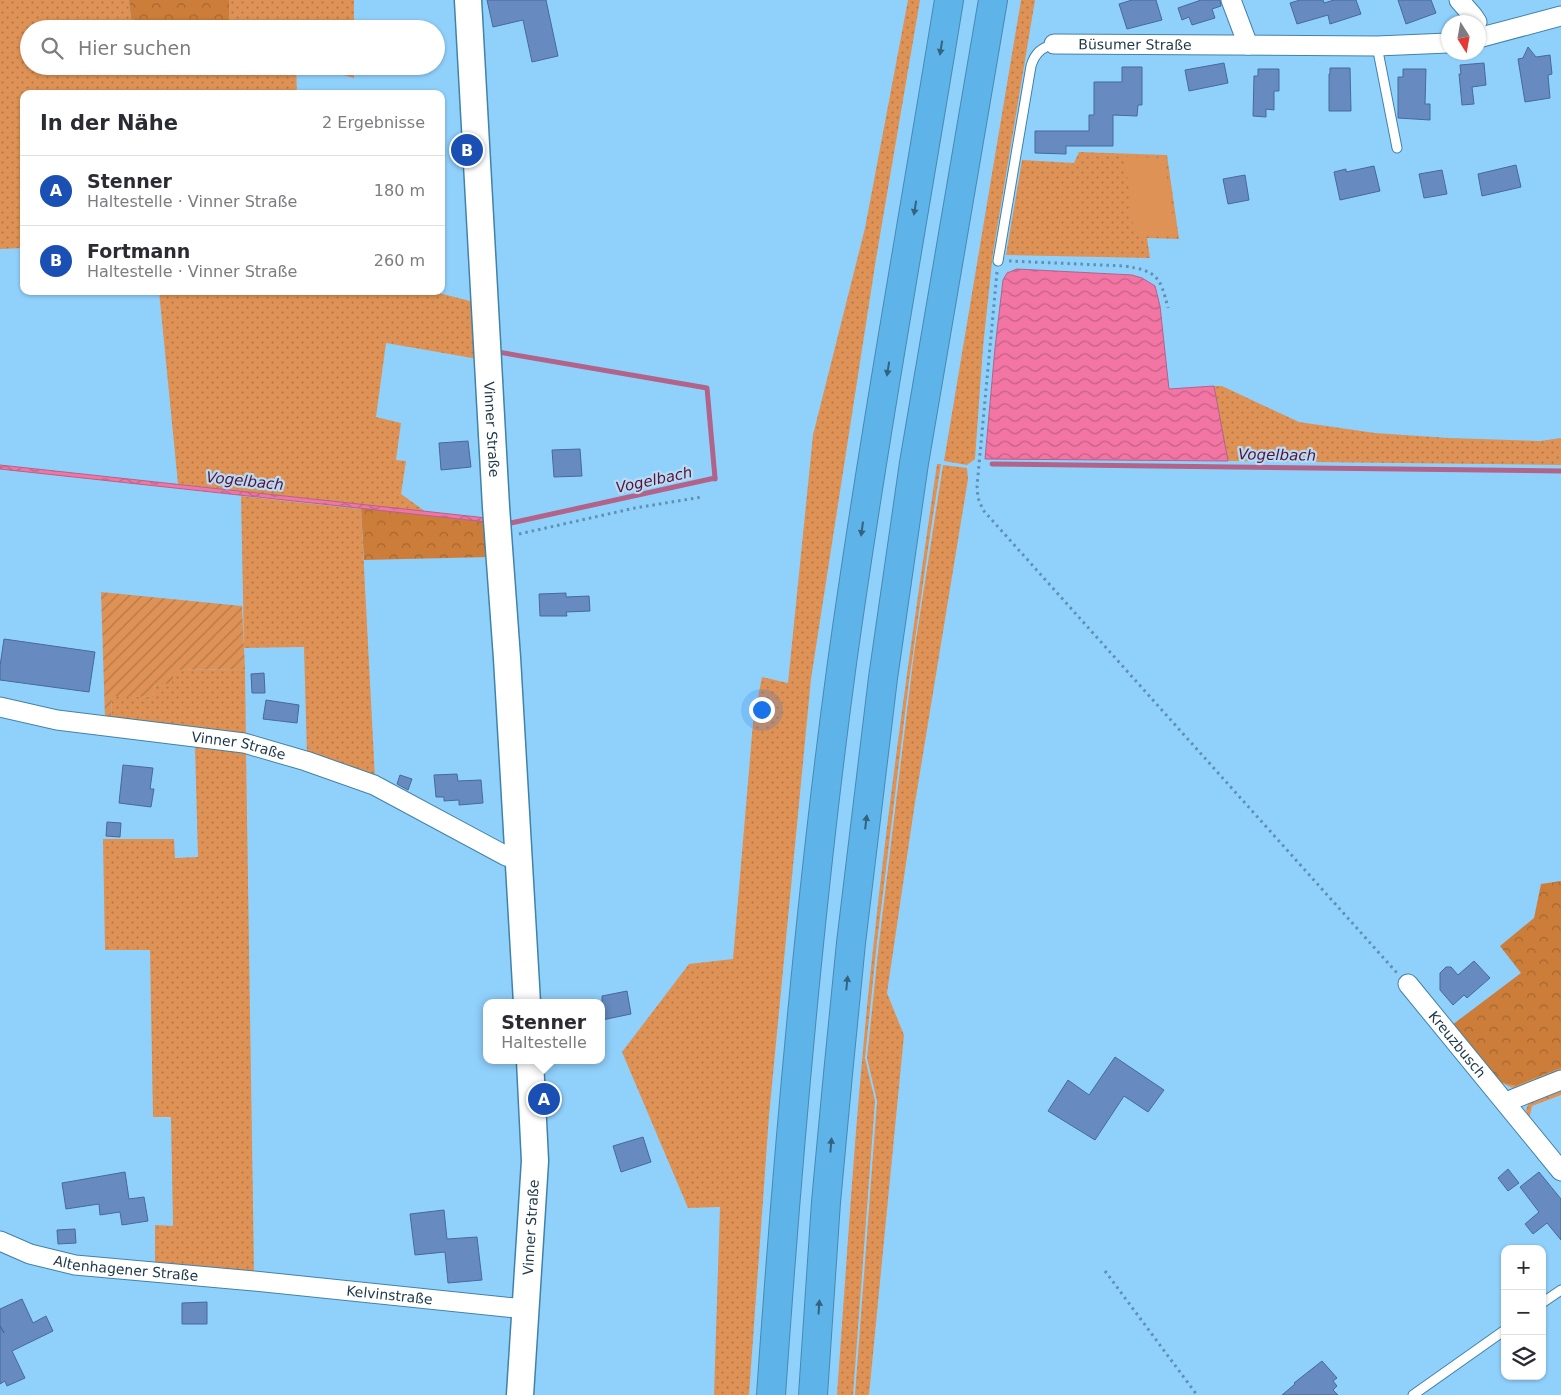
<!DOCTYPE html>
<html lang="de">
<head>
<meta charset="utf-8">
<style>
  body { margin:0; font-family:"DejaVu Sans",sans-serif; background:#f2f2f3; color:#2b2b33 }
  .controls { position:absolute; right:15px; bottom:15px; display:grid; overflow:hidden; border-radius:10px; box-shadow:0 1px 4px #0004 }
  .controls button { width:45px; height:45px; display:grid; place-items:center; padding:0; border:0; border-bottom:1px solid #e1e1e2; background:#fff; color:#2b2b33; font:25px sans-serif }
  .compass { position:absolute; left:1441px; top:15px; width:45px; height:45px; border-radius:50%; background:#fff; box-shadow:0 1px 4px #0004; rotate:169deg }
  .you { position:absolute; left:761px; top:709px; width:18px; height:18px; margin:-12px; border:4px solid #fff; border-radius:50%; background:#1a73e8; box-shadow:0 0 0 8px #1a73e833 }
  .badge { display:grid; place-items:center; width:32px; height:32px; border-radius:50%; background:#915319; color:#fff; font-size:16px; font-weight:700 }
  .pin { position:absolute; translate:-50% -50%; border:2px solid #fff; box-shadow:0 1px 5px #0006 }
  .popup { position:absolute; left:483px; top:999px; width:122px; height:65px; box-sizing:border-box; display:grid; place-content:center; border-radius:10px; background:#fff; filter:drop-shadow(0 1px 4px #0005); font-size:16px; white-space:nowrap; color:#7c7c81 }
  .popup b { font-size:19px; color:#2b2b33 }
  .popup::after { content:''; position:absolute; left:50%; top:100%; margin-left:-10px; border:10px solid transparent; border-top-color:#fff }
  .list { margin:0; padding:0; list-style:none }
  h2 { display:flex; justify-content:space-between; align-items:center; height:65px; margin:0; padding:0 20px; font-size:21px }
  h2 small { font-size:16px; font-weight:400; color:#7c7c81 }
  .list li { display:grid; grid-template-columns:32px 1fr auto; gap:15px; align-items:center; box-sizing:border-box; height:70px; padding:0 20px; border-top:1px solid #e1e1e2 }
  .list b { display:block; font-size:19px; white-space:nowrap }
  .list p { margin:0; font-size:16px; white-space:nowrap; color:#7c7c81 }
  .list em { font-size:16px; font-style:normal; color:#7c7c81 }
  .icon { flex:none; width:28px; height:28px; fill:none; stroke:currentColor; stroke-width:2; stroke-linecap:round; stroke-linejoin:round }
  .map { position:relative; flex:none; width:1561px; height:1395px; overflow:hidden }
  .search { position:absolute; background:#fff; box-shadow:0 1px 4px #0004; left:20px; top:20px; width:425px; height:55px; display:flex; align-items:center; gap:12px; box-sizing:border-box; padding:0 18px; border-radius:28px; color:#7c7c81; font-size:19px }
  .panel { position:absolute; background:#fff; box-shadow:0 1px 4px #0004; left:20px; top:90px; width:425px; height:205px; border-radius:10px }
  .map>svg:first-child { display:block }
  .grass { fill:url(#grass-dots) }
  .forest { fill:url(#forest-crowns) }
  .garden { fill:url(#garden-furrows) }
  .pitch { fill:#df9255 }
  .water { fill:url(#water-waves); stroke:#b26389 }
  .lines { fill:none; stroke-linecap:round; stroke-linejoin:round }
  .stream { stroke:#b26389; stroke-width:5 }
  .building { fill:#678bc0; stroke:#47699b }
  .lane-casing { stroke:#4182a9; stroke-width:11 }
  .street-casing { stroke:#4182a9; stroke-width:21 }
  .secondary-casing { stroke:#4182a9; stroke-width:29 }
  .highway-casing { stroke:#4789b1; stroke-width:30 }
  .path { stroke:#5f90b0; stroke-width:3; stroke-dasharray:2.5 4; stroke-linecap:butt }
  .lane { stroke:#fff; stroke-width:9 }
  .street { stroke:#fff; stroke-width:19 }
  .secondary { stroke:#fff; stroke-width:26 }
  .highway { stroke:#5eb4e9; stroke-width:28 }
  .oneway { fill:#346381 }
  .labels { text-anchor:middle; dominant-baseline:central; stroke-width:4.5; stroke-linejoin:round; paint-order:stroke }
  .street-label { font-size:14px; fill:#1d3849; stroke:#b5dbf5 }
  .water-label { font-size:15px; font-style:italic; fill:#5e1034; stroke:#b5dbf5 }
</style>
</head>
<body>
<div class="map">
<svg width="1561" height="1395" viewBox="0 0 1561 1395">
  <defs>
    <pattern id="grass-dots" width="8" height="8" patternUnits="userSpaceOnUse" patternTransform="scale(1.25)"><rect width="8" height="8" fill="#df9255"/><path d="M2 2h.1M6 6h.1" fill="none" stroke="#b47848" stroke-width="1.8" stroke-linecap="round"/></pattern>
    <pattern id="forest-crowns" width="20" height="18" patternUnits="userSpaceOnUse" patternTransform="scale(1.25)"><rect width="20" height="18" fill="#cc7d39"/><path d="M2 6a3 3 0 1 1 6 0M12 15a3 3 0 1 1 6 0" fill="none" stroke="#a56732"/></pattern>
    <pattern id="garden-furrows" width="10" height="10" patternUnits="userSpaceOnUse" patternTransform="scale(1.25)"><rect width="10" height="10" fill="#df9255"/><path d="M-1 1l2-2M0 10L10 0M9 11l2-2" fill="none" stroke="#b47848"/></pattern>
    <pattern id="water-waves" width="16" height="10" patternUnits="userSpaceOnUse" patternTransform="scale(1.25)"><rect width="16" height="10" fill="#f275a4"/><path d="M0 5q4-4 8 0t8 0" fill="none" stroke="#c36188"/></pattern>
  </defs>
  <rect width="100%" height="100%" fill="#90d1fc"/>
  <g class="grass">
    <polygon points="0,0 129,0 131,19 168,29 29,29 29,66 296,66 297,94 24,94 24,248 0,249"/>
    <rect x="229" y="0" width="125" height="29"/>
    <polygon points="908,0 920,0 876,259 811,679 769,1116 749,1395 714,1395 720,1207 688,1208 622,1052 689,964 733,959 753,723 762,677 788,683 813,435 865,228"/>
    <polygon points="1021,0 1035,0 993,253 983,347 975,459 967,465 944,461"/>
    <polygon points="312,66 354,66 354,78"/>
    <polygon points="1079,152 1167,155 1179,239 1147,238 1150,258 1006,255 1022,160 1074,163"/>
    <polygon points="159,291 431,291 474,302 478,359 386,343 376,417 401,423 396,460 406,461 401,494 426,512 178,484"/>
    <polygon points="1214,386 1222,386 1299,422 1375,433 1449,438 1540,441 1561,438 1561,465 1228,461"/>
    <path d="M937 464H941L930 535 909 681 877 942 865 1058 875 1101 853 1395H837C848 1243 857 1091 874 940 891 781 914 622 937 464Z"/>
    <polygon points="943,465 967,468 968,479 914,809 887,993 904,1035 869,1395 855,1395 877,1101 867,1058 879,943 914,653"/>
    <polygon points="241,496 361,509 375,779 307,756 304,647 244,648"/>
    <polygon points="245,669 246,737 111,720 112,695 153,697 155,682 174,670"/>
    <polygon points="195,745 246,751 254,1272 155,1262 155,1225 173,1226 171,1117 153,1117 150,950 105,950 103,839 174,839 175,858 198,857"/>
    <polygon points="1561,1068 1561,1074 1515,1089 1498,1081 1516,1086"/>
    <polygon points="1561,1085 1561,1095 1532,1106 1529,1120 1526,1110 1529,1102"/>
  </g>
  <g class="forest">
    <polygon points="129,0 229,0 229,29 168,29 131,19"/>
    <polygon points="361,508 487,522 489,557 364,560"/>
    <polygon points="1561,881 1561,1068 1516,1086 1497,1081 1452,1025 1521,973 1500,946 1534,918 1541,884"/>
  </g>
  <polygon class="garden" points="101,592 242,606 245,669 174,670 172,684 155,683 153,697 112,696 111,720 105,719"/>
  <polygon class="pitch" points="1125,157 1164,158 1176,236 1134,235"/>
  <g class="water">
    <polygon points="1017,269 1132,275 1142,278 1155,286 1160,306 1169,389 1214,386 1228,461 985,459 995,348 1003,280 1007,273"/>
    <polygon points="0,465 487,518 487,522 0,469"/>
  </g>
  <g class="lines">
    <g class="stream">
      <polyline points="498,352 707,388 715,478"/>
      <polyline points="992,464 1561,471"/>
      <polyline points="511,523 715,478 715,479"/>
    </g>
  </g>
  <g class="building">
    <polygon points="487,0 546,0 558,56 532,62 523,20 493,27"/>
    <polygon points="1132,0 1156,0 1162,20 1127,29 1119,4"/>
    <polygon points="1201,0 1220,0 1221,6 1212,9 1215,18 1192,25 1189,17 1182,20 1178,8"/>
    <polygon points="1300,0 1323,0 1324,3 1334,0 1356,0 1361,14 1330,24 1328,15 1297,24 1290,3"/>
    <polygon points="1398,0 1431,0 1436,13 1406,24"/>
    <polygon points="1528,47 1536,57 1550,55 1552,74 1548,75 1550,98 1525,102 1518,59 1523,58"/>
    <polygon points="1224,63 1228,83 1189,91 1185,70"/>
    <polygon points="1484,63 1486,85 1472,87 1474,104 1462,105 1459,74 1461,74 1460,65"/>
    <polygon points="1122,67 1142,67 1142,105 1138,105 1137,116 1113,115 1113,146 1066,146 1066,154 1035,153 1035,131 1089,131 1089,115 1094,115 1094,82 1122,82"/>
    <polygon points="1330,68 1350,68 1351,111 1329,111 1329,74 1330,74"/>
    <polygon points="1258,69 1279,69 1279,91 1274,91 1274,110 1266,109 1266,117 1253,116 1254,76 1258,76"/>
    <polygon points="1403,69 1426,69 1425,104 1430,104 1430,120 1398,118 1398,77 1403,77"/>
    <polygon points="1516,165 1521,187 1482,196 1478,174"/>
    <polygon points="1374,166 1380,191 1340,200 1334,172 1346,169 1346,172"/>
    <polygon points="1442,170 1447,194 1424,198 1419,174"/>
    <polygon points="1245,175 1249,200 1228,204 1223,179"/>
    <polygon points="468,441 471,467 441,470 439,443"/>
    <polygon points="580,449 582,476 554,477 552,450"/>
    <polygon points="566,593 566,597 589,596 590,611 566,612 567,616 540,616 539,594"/>
    <polygon points="4,639 95,652 89,692 0,680 0,666"/>
    <polygon points="264,673 265,693 252,693 251,674"/>
    <polygon points="266,700 299,705 297,723 263,719"/>
    <polygon points="123,765 153,768 150,789 154,789 151,807 119,803"/>
    <polygon points="457,774 458,781 481,780 483,803 459,805 459,800 444,801 444,797 436,797 434,775"/>
    <polygon points="400,775 412,779 408,790 397,784"/>
    <polygon points="107,822 121,823 120,837 106,836"/>
    <polygon points="1474,961 1490,978 1467,998 1464,995 1453,1005 1440,990 1440,973 1446,967 1451,967 1458,975"/>
    <polygon points="627,991 631,1014 602,1020 602,996"/>
    <polygon points="1115,1057 1164,1090 1148,1112 1124,1096 1095,1140 1048,1111 1068,1080 1089,1095"/>
    <polygon points="643,1137 651,1162 621,1172 613,1146"/>
    <polygon points="1508,1169 1519,1183 1508,1191 1498,1178"/>
    <polygon points="125,1172 129,1199 144,1197 148,1221 122,1225 120,1212 100,1215 99,1204 66,1209 62,1183"/>
    <polygon points="1539,1172 1561,1199 1561,1240 1547,1223 1533,1234 1525,1224 1539,1212 1520,1187"/>
    <polygon points="444,1210 447,1239 477,1237 482,1280 448,1283 445,1252 415,1255 410,1214"/>
    <polygon points="75,1229 76,1243 58,1244 57,1230"/>
    <polygon points="22,1299 33,1323 46,1316 53,1331 12,1351 25,1378 7,1386 5,1381 0,1384 0,1326 4,1333 0,1325 0,1309"/>
    <polygon points="207,1302 207,1324 182,1324 182,1303"/>
    <polygon points="1322,1361 1337,1378 1333,1381 1337,1386 1333,1390 1338,1395 1282,1395 1295,1384 1294,1383"/>
  </g>
  <g class="lines">
    <g class="lane-casing">
      <g id="lane">
        <polyline points="1377,46 1397,148"/>
        <path d="M998 261 1031 66C1035 53 1041 48 1054 44"/>
        <polyline points="1542,1303 1561,1290"/>
        <polyline points="1413,1395 1505,1330"/>
      </g>
    </g>
    <g class="street-casing">
      <g id="street">
        <polyline points="1231,0 1248,45"/>
        <polyline points="1459,0 1473,16 1477,22"/>
        <polyline points="1478,38 1561,16"/>
        <path id="s1" d="M1054 44 1377 46 1448 43"/>
        <path id="s2" d="M0 707 57 720 244 743 306 761 374 785 506 856 518 859"/>
        <path id="s3" d="M1408 984 1561 1171"/>
        <polyline points="1506,1102 1561,1080"/>
        <path id="s4" d="M0 1241 30 1254 75 1265 254 1281 525 1309"/>
      </g>
    </g>
    <g class="secondary-casing">
      <g id="secondary">
        <path id="s5" d="M468 0 496 507 507 658 527 1003"/>
        <path id="s6" d="M520 1395 535 1161 530 1060"/>
      </g>
    </g>
    <g class="highway-casing">
      <g id="highway">
        <path d="M771 1395C788 1150 809 906 842 663 873 441 913 221 949 0"/>
        <polyline points="813,1395 826,1202 838,1074 851,943 883,678 914,463 993,0"/>
      </g>
    </g>
    <g class="path">
      <path d="M1009 261 1124 266C1157 271 1160 276 1168 308"/>
      <polyline points="997,272 977,486 978,498 983,510 1397,973"/>
      <polyline points="519,534 635,508 702,497"/>
      <polyline points="1105,1271 1197,1395"/>
    </g>
    <use href="#lane" class="lane"/>
    <use href="#street" class="street"/>
    <use href="#secondary" class="secondary"/>
    <use href="#highway" class="highway"/>
  </g>
  <defs><path id="oneway-solid" d="M-6-.8H1V-3.2L6.5 0L1 3.2V.8H-6Z" transform="scale(1.25)"/></defs>
  <g class="oneway">
    <use href="#oneway-solid" transform="translate(941 48) rotate(99)"/>
    <use href="#oneway-solid" transform="translate(915 208) rotate(99)"/>
    <use href="#oneway-solid" transform="translate(888 369) rotate(99)"/>
    <use href="#oneway-solid" transform="translate(862 529) rotate(98)"/>
    <use href="#oneway-solid" transform="translate(866 822) rotate(-83)"/>
    <use href="#oneway-solid" transform="translate(847 983) rotate(-84)"/>
    <use href="#oneway-solid" transform="translate(831 1145) rotate(-85)"/>
    <use href="#oneway-solid" transform="translate(819 1307) rotate(-86)"/>
  </g>
  <g class="labels">
    <g class="street-label">
      <text stroke="none"><textPath href="#s1" startOffset="81">Büsumer Straße</textPath></text>
      <text stroke="none"><textPath href="#s5" startOffset="430">Vinner Straße</textPath></text>
      <text stroke="none"><textPath href="#s2" startOffset="242">Vinner Straße</textPath></text>
      <text stroke="none"><textPath href="#s3" startOffset="78">Kreuzbusch</textPath></text>
      <text stroke="none"><textPath href="#s6" startOffset="168">Vinner Straße</textPath></text>
      <text stroke="none"><textPath href="#s4" startOffset="130">Altenhagener Straße</textPath></text>
      <text stroke="none"><textPath href="#s4" startOffset="395">Kelvinstraße</textPath></text>
    </g>
    <g class="water-label">
      <text transform="translate(1277 455) rotate(1)">Vogelbach</text>
      <text transform="translate(654 480) rotate(-12)">Vogelbach</text>
      <text transform="translate(245 481) rotate(6)">Vogelbach</text>
    </g>
  </g>
</svg>
<div class="controls">
<button>+</button>
<button>−</button>
<button><svg class="icon" aria-label="layers" viewBox="0 0 24 24"><path d="M12 4l9 5-9 5-9-5zM3 14l9 5 9-5"/></svg></button>
</div>
<svg class="compass" viewBox="-18 -18 36 36"><path d="M0-13l5 13h-10z" fill="#e53935"/><path d="M0 13l5-13h-10z" fill="#7c7c81"/></svg>
<div class="you"></div>
<div class="pin badge" style="left:544px;top:1099px;background:#1a4fb4">A</div>
<div class="popup"><b>Stenner</b>Haltestelle</div>
<div class="pin badge" style="left:467px;top:150px;background:#1a4fb4">B</div>
<div class="search"><svg class="icon" aria-label="search" viewBox="0 0 24 24"><circle cx="10" cy="10" r="6"/><path d="M15 15l6 6"/></svg>Hier suchen</div>
<section class="panel">
<h2>In der Nähe<small>2 Ergebnisse</small></h2>
<ul class="list">
<li><span class="badge" style="background:#1a4fb4">A</span><div><b>Stenner</b><p>Haltestelle · Vinner Straße</p></div><em>180 m</em></li>
<li><span class="badge" style="background:#1a4fb4">B</span><div><b>Fortmann</b><p>Haltestelle · Vinner Straße</p></div><em>260 m</em></li>
</ul>
</section>
</div>
</body>
</html>
